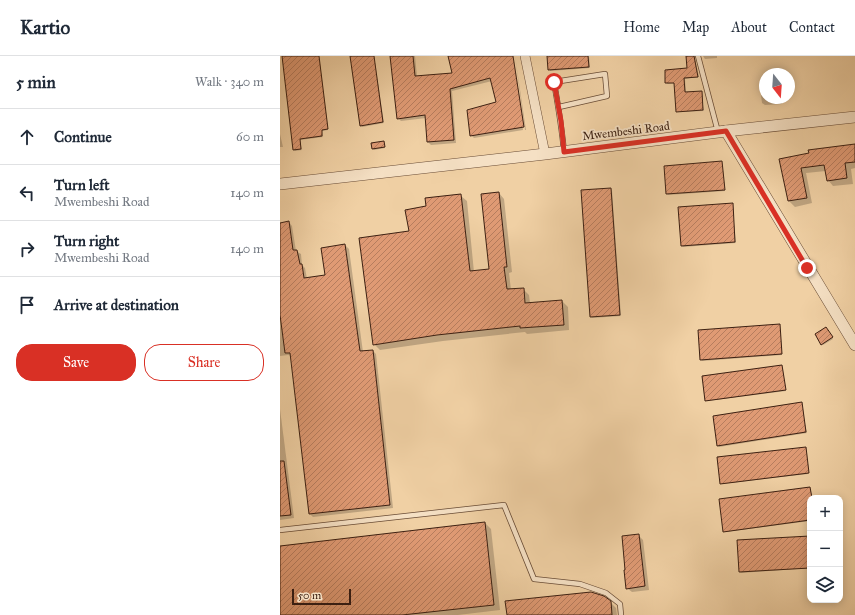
<!DOCTYPE html>
<html lang="en">
<head>
<meta charset="utf-8">
<style>
  body { margin:0; font-family:"IM FELL Great Primer",serif; background:#f2f2f3; color:#1f2937 }
  .controls { position:absolute; right:12px; bottom:12px; display:grid; overflow:hidden; border-radius:8px; box-shadow:0 2px 10px #0003 }
  .controls button { width:36px; height:36px; display:grid; place-items:center; padding:0; border:0; border-bottom:1px solid #e0e1e3; background:#fff; color:#1f2937; font:20px sans-serif }
  .compass { position:absolute; left:479px; top:12px; width:36px; height:36px; border-radius:50%; background:#fff; box-shadow:0 2px 10px #0003; rotate:163deg }
  .scale { position:absolute; left:12px; bottom:10px; width:59px; box-sizing:border-box; padding-left:4px; border:2px solid #3c2012; border-top:0; font-size:11px; line-height:14px; white-space:nowrap; color:#3c2012; -webkit-text-stroke:3px #f5e0c4; paint-order:stroke }
  .stop { position:absolute; width:12px; height:12px; margin:-9px; border:3px solid #d93025; border-radius:50%; background:#fff }
  .stop.end { background:#d93025; border-color:#fff; box-shadow:0 1px 4px #0008 }
  .list { margin:0; padding:0; list-style:none }
  h2 { display:flex; justify-content:space-between; align-items:center; height:52px; margin:0; padding:0 16px; font-size:17px }
  h2 small { font-size:13px; font-weight:400; color:#747a83 }
  .list li { display:grid; grid-template-columns:26px 1fr auto; gap:12px; align-items:center; box-sizing:border-box; height:56px; padding:0 16px; border-top:1px solid #e0e1e3 }
  .list b { display:block; font-size:15px; white-space:nowrap }
  .list p { margin:0; font-size:13px; white-space:nowrap; color:#747a83 }
  .list em { font-size:13px; font-style:normal; color:#747a83 }
  .actions { display:flex; gap:8px; padding:12px 16px }
  .actions a { flex:1; padding:9px 0; border:1px solid #d93025; border-radius:16px; text-align:center; font-size:14px; color:#d93025 }
  .actions .main { background:#d93025; color:#fff }
  .icon { flex:none; width:22px; height:22px; fill:none; stroke:currentColor; stroke-width:2; stroke-linecap:round; stroke-linejoin:round }
  .map { position:relative; flex:none; width:575px; height:559px; overflow:hidden }
  header { display:flex; align-items:center; gap:24px; box-sizing:border-box; height:56px; padding:0 20px; background:#fff; border-bottom:1px solid #e0e1e3 }
  header strong { font-size:19px }
  nav { display:flex; gap:22px; margin-inline-start:auto; font-size:14px }
  main { display:flex }
  aside { flex:1; background:#fff }
  .map>svg:first-child { display:block }
  .shadow { fill:#0003 }
  .building { fill:url(#building-hatch); stroke:#3c2012 }
  .lines { fill:none; stroke-linecap:round; stroke-linejoin:round }
  .service-casing { stroke:#694c36; stroke-width:6 }
  .minor-casing { stroke:#694c36; stroke-width:10 }
  .tertiary-casing { stroke:#694c36; stroke-width:12 }
  .service { stroke:#f5e0c4; stroke-width:4.5 }
  .minor { stroke:#f5e0c4; stroke-width:9 }
  .tertiary { stroke:#f5e0c4; stroke-width:11 }
  .route { stroke:#d93025; stroke-width:5 }
  .labels { text-anchor:middle; dominant-baseline:central; stroke-width:3.5; stroke-linejoin:round; paint-order:stroke }
  .street-label { font-size:12px; fill:#3c2012; stroke:#f5e0c4 }
</style>
</head>
<body>
<header>
<strong>Kartio</strong>
<nav><a>Home</a><a>Map</a><a>About</a><a>Contact</a></nav>
</header>
<main>
<aside>
<h2>5 min<small>Walk · 340 m</small></h2>
<ul class="list">
<li><svg class="icon" aria-label="ahead" viewBox="0 0 24 24"><path d="M12 20V5M6 11l6-6 6 6"/></svg><div><b>Continue</b></div><em>60 m</em></li>
<li><svg class="icon" aria-label="left" viewBox="0 0 24 24"><path d="M17 20v-9H6M10 6l-5 5 5 5"/></svg><div><b>Turn left</b><p>Mwembeshi Road</p></div><em>140 m</em></li>
<li><svg class="icon" aria-label="right" viewBox="0 0 24 24"><path d="M7 20v-9h11M14 6l5 5-5 5"/></svg><div><b>Turn right</b><p>Mwembeshi Road</p></div><em>140 m</em></li>
<li><svg class="icon" aria-label="arrive" viewBox="0 0 24 24"><path d="M6 21V4h12l-3 4 3 4H6"/></svg><div><b>Arrive at destination</b></div></li>
</ul>
<div class="actions"><a class="main">Save</a><a>Share</a></div>
</aside>
<div class="map">
<svg width="575" height="559" viewBox="0 0 575 559">
  <defs>
    <pattern id="building-hatch" width="6" height="6" patternUnits="userSpaceOnUse"><rect width="6" height="6" fill="#df9a74"/><path d="M-1 1l2-2M0 6l6-6M5 7l2-2" fill="none" stroke="#b67d5e"/></pattern>
  </defs>
  <rect width="100%" height="100%" fill="#f0d0a4"/>
  <filter id="stains"><feTurbulence type="fractalNoise" baseFrequency=".005" numOctaves="4"/><feColorMatrix values="0 0 0 0 .2 0 0 0 0 .09 0 0 0 0 .02 0 0 0 .5 -.17"/></filter>
  <radialGradient id="worn" r=".72"><stop offset=".6" stop-color="#630" stop-opacity="0"/><stop offset="1" stop-color="#630" stop-opacity=".3"/></radialGradient>
  <g class="shadow">
    <polygon points="3,0 39,0 48,74 42,75 43,81 20,84 22,94 15,95 14,94"/>
    <polygon points="71,0 94,0 104,67 82,71 81,69"/>
    <polygon points="111,0 135,0 137,20 173,18 169,0 232,0 243,74 194,82 191,79 217,46 212,25 172,35 176,87 151,89 148,86 146,62 121,65 118,62"/>
    <polygon points="235,0 246,74 245,74"/>
    <polygon points="268,0 309,0 310,12 270,15"/>
    <polygon points="407,0 416,0 415,2 419,21 405,23 406,37 421,36 424,55 398,56 395,27 388,28 386,27 408,13"/>
    <polygon points="423,0 437,0 437,2 425,3"/>
    <polygon points="481,39 485,39 485,42 501,42 502,48 485,49 482,47"/>
    <polygon points="0,78 3,91 0,91"/>
    <polygon points="103,86 105,92 94,94 93,93"/>
    <polygon points="575,89 575,112 571,113 573,128 553,130 548,124 546,115 526,117 532,147 515,151 509,145 501,103"/>
    <polygon points="442,106 445,135 388,139 387,138 385,111"/>
    <polygon points="331,133 332,134 341,260 312,262 311,261"/>
    <polygon points="219,137 224,143 232,216 229,217 231,234 243,233 249,239 250,247 282,245 288,251 289,274 247,278 245,276 163,285 100,294 94,288 130,176 147,150 181,140 187,145 194,216 210,214"/>
    <polygon points="452,148 456,187 403,191 402,190"/>
    <polygon points="9,166 12,170 16,195 21,198 22,209 25,212 27,223 46,220 65,189 69,193 83,296 93,295 96,298 113,452 33,461 30,458 12,300 8,299 0,300 0,168"/>
    <polygon points="499,269 502,299 422,305 421,304"/>
    <polygon points="547,273 553,283 543,289 542,288"/>
    <polygon points="502,310 506,335 427,345 426,344"/>
    <polygon points="521,347 527,377 439,391 438,390"/>
    <polygon points="0,353 14,462 0,464"/>
    <polygon points="525,392 528,418 442,428 441,427"/>
    <polygon points="530,432 532,442 530,442 530,465 445,476 444,475"/>
    <polygon points="205,467 211,473 220,554 178,559 0,559 0,491"/>
    <polygon points="358,479 363,484 369,534 352,536 347,532"/>
    <polygon points="530,481 530,512 461,517 460,516"/>
    <polygon points="330,546 336,552 337,559 228,559"/>
  </g>
  <g class="building">
    <polygon points="2,0 39,0 48,73 42,74 42,80 20,83 21,93 13,94"/>
    <polygon points="70,0 94,0 103,66 80,70"/>
    <polygon points="110,0 133,0 135,20 172,17 168,0 233,0 244,71 190,80 187,54 216,46 210,22 170,33 174,84 147,86 145,59 117,63"/>
    <polygon points="267,0 308,0 309,11 268,14"/>
    <polygon points="406,0 414,0 418,21 404,22 405,36 422,35 423,54 396,56 394,27 385,27 385,14 407,12"/>
    <polygon points="104,85 105,91 92,93 91,87"/>
    <polygon points="575,88 575,106 565,107 567,122 547,125 544,109 521,112 527,142 508,145 499,103 529,97 528,94"/>
    <polygon points="442,105 445,134 386,138 384,110"/>
    <polygon points="331,132 340,259 310,261 301,134"/>
    <polygon points="219,136 227,211 224,211 227,233 244,232 245,247 282,244 284,269 240,272 240,270 157,279 93,289 79,182 129,175 125,154 146,150 145,142 181,138 190,215 209,213 201,138"/>
    <polygon points="453,147 455,186 401,190 398,151"/>
    <polygon points="9,165 13,194 17,194 20,208 22,208 24,222 45,219 41,192 65,188 80,295 93,294 110,449 29,458 10,297 5,297 0,259 0,167"/>
    <polygon points="500,268 502,298 420,304 418,274"/>
    <polygon points="546,271 553,281 541,289 535,278"/>
    <polygon points="502,309 506,334 425,345 422,320"/>
    <polygon points="522,346 526,376 437,390 433,360"/>
    <polygon points="526,391 529,417 440,428 437,401"/>
    <polygon points="0,405 4,405 11,459 0,460"/>
    <polygon points="530,431 532,442 530,442 530,464 443,476 439,443"/>
    <polygon points="205,466 214,549 122,559 0,559 0,490"/>
    <polygon points="359,478 365,530 346,533 344,514 345,514 342,480"/>
    <polygon points="530,480 530,512 459,516 457,484"/>
    <polygon points="311,536 324,540 331,545 332,559 227,559 225,545"/>
  </g>
  <g class="lines">
    <g class="service-casing">
      <g id="service">
        <polyline points="418,0 438,76"/>
        <path d="M279 51 327 40 325 18 274 26C278 49 282 72 284 96"/>
        <polyline points="0,474 224,449 254,523 300,528 326,537 340,548 341,559"/>
      </g>
    </g>
    <g class="minor-casing">
      <polyline id="minor" points="245,0 265,98"/>
    </g>
    <g class="tertiary-casing">
      <g id="tertiary">
        <polyline points="446,75 575,289"/>
        <polyline points="0,128 265,98 446,75 575,61"/>
      </g>
    </g>
    <use href="#service" class="service"/>
    <use href="#minor" class="minor"/>
    <use href="#tertiary" class="tertiary"/>
  </g>
  <g class="lines">
    <polyline class="route" points="274,26 281,65 284,96 446,75 527,212"/>
  </g>
  <g class="labels">
    <g class="street-label">
      <text transform="translate(346 75) rotate(-7)">Mwembeshi Road</text>
    </g>
  </g>
  <rect width="100%" height="100%" filter="url(#stains)"/>
  <rect width="100%" height="100%" fill="url(#worn)"/>
</svg>
<div class="controls">
<button>+</button>
<button>−</button>
<button><svg class="icon" aria-label="layers" viewBox="0 0 24 24"><path d="M12 4l9 5-9 5-9-5zM3 14l9 5 9-5"/></svg></button>
</div>
<svg class="compass" viewBox="-18 -18 36 36"><path d="M0-13l5 13h-10z" fill="#e53935"/><path d="M0 13l5-13h-10z" fill="#747a83"/></svg>
<div class="scale">50 m</div>
<div class="stop" style="left:274px;top:26px"></div>
<div class="stop end" style="left:527px;top:212px"></div>
</div>
</main>
</body>
</html>
